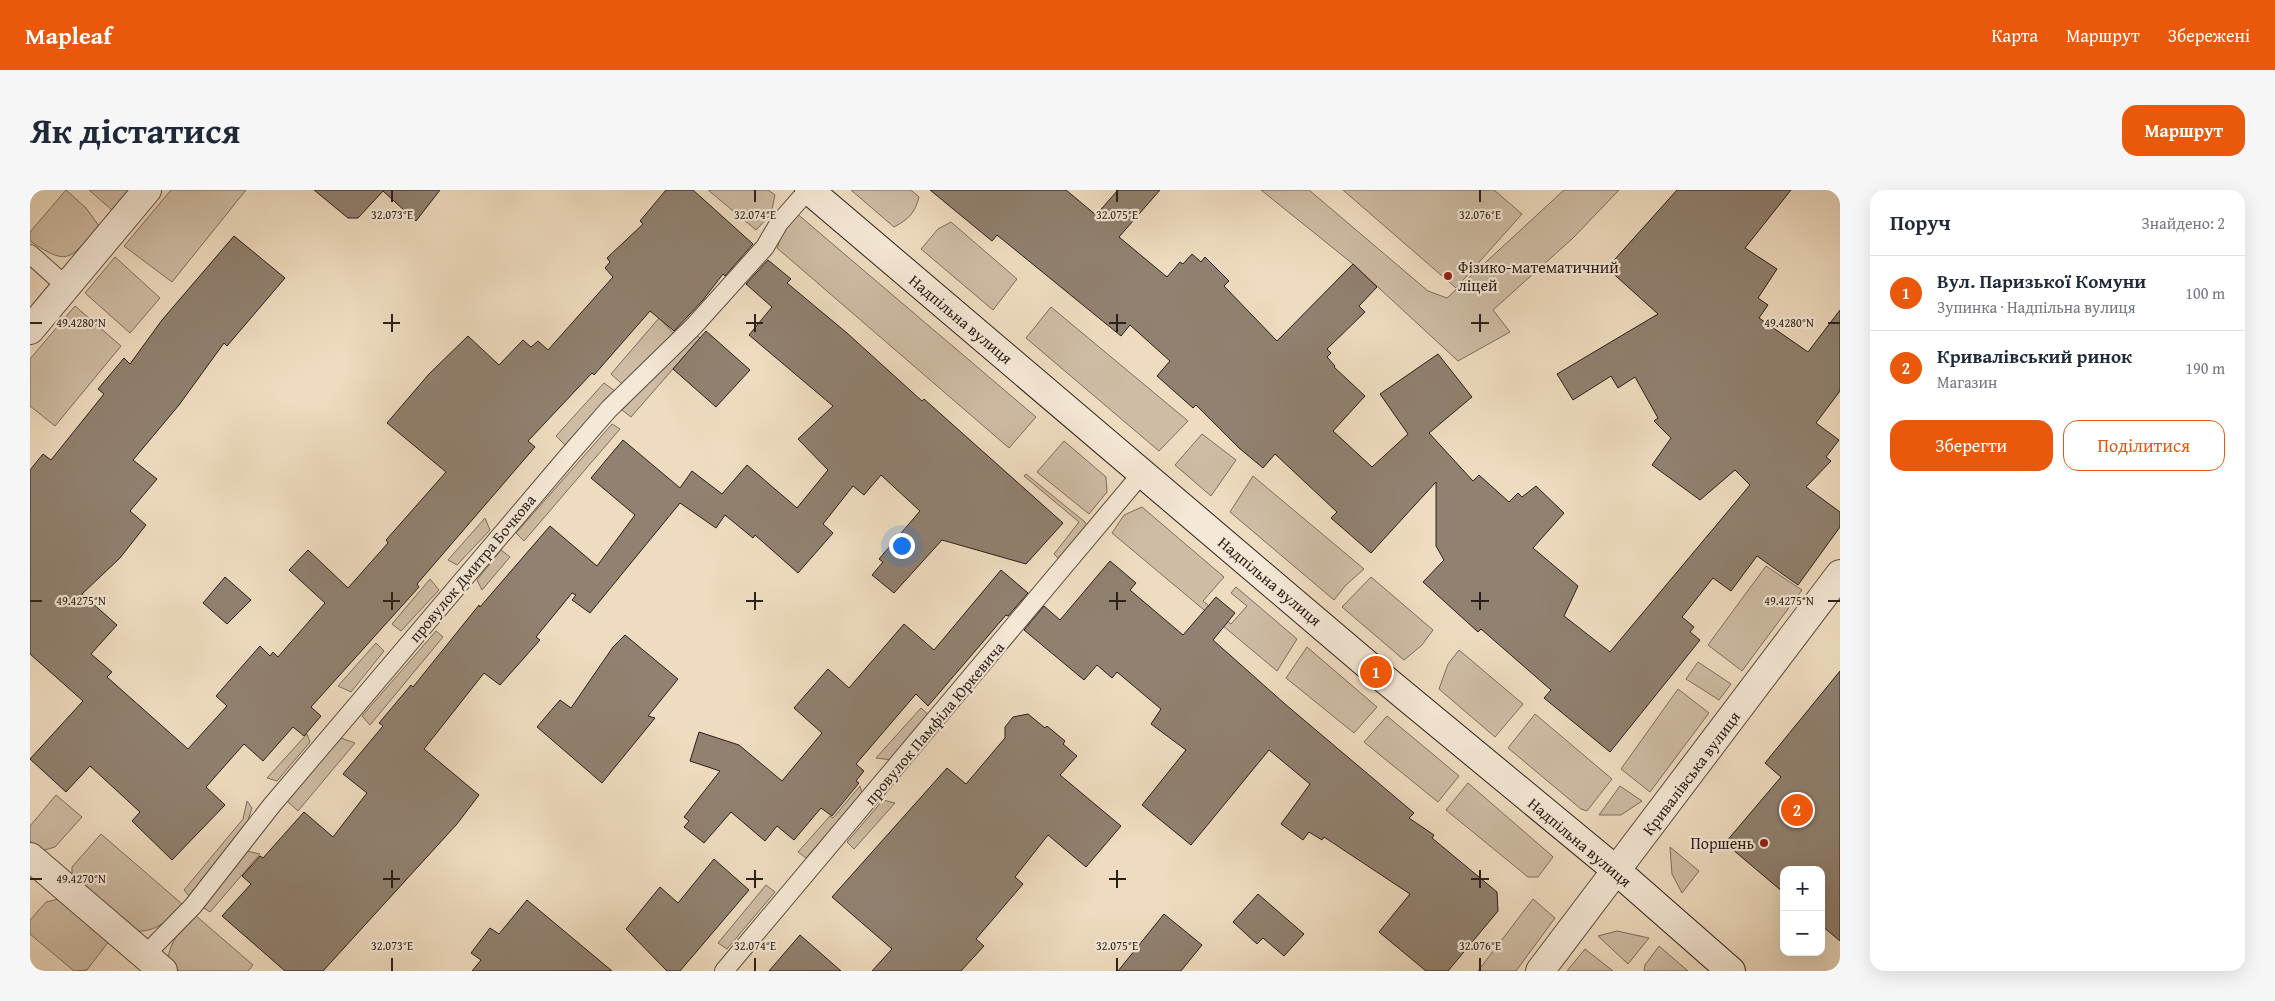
<!DOCTYPE html>
<html lang="uk">
<head>
<meta charset="utf-8">
<style>
  body { margin:0; font-family:"Gentium Book Plus",serif; background:#f6f6f7; color:#1f2937 }
  .controls { position:absolute; right:15px; bottom:15px; display:grid; overflow:hidden; border-radius:10px; box-shadow:0 5px 20px #0002 }
  .controls button { width:45px; height:45px; display:grid; place-items:center; padding:0; border:0; border-bottom:1px solid #e0e1e3; background:#fff; color:#1f2937; font:25px sans-serif }
  .you { position:absolute; left:871px; top:355px; width:18px; height:18px; margin:-12px; border:4px solid #fff; border-radius:50%; background:#1a73e8; box-shadow:0 0 0 8px #1a73e833 }
  .badge { display:grid; place-items:center; width:32px; height:32px; border-radius:50%; background:#ea580c; color:#fff; font-size:16px; font-weight:700 }
  .pin { position:absolute; translate:-50% -50%; border:2px solid #fff; box-shadow:0 1px 5px #0006 }
  .list { margin:0; padding:0; list-style:none }
  h2 { display:flex; justify-content:space-between; align-items:center; height:65px; margin:0; padding:0 20px; font-size:21px }
  h2 small { font-size:16px; font-weight:400; color:#747a83 }
  .list li { display:grid; grid-template-columns:32px 1fr auto; gap:15px; align-items:center; box-sizing:border-box; height:75px; padding:0 20px; border-top:1px solid #e0e1e3 }
  .list b { display:block; font-size:19px; white-space:nowrap }
  .list p { margin:0; font-size:16px; white-space:nowrap; color:#747a83 }
  .list em { font-size:16px; font-style:normal; color:#747a83 }
  .actions { display:flex; gap:10px; padding:15px 20px }
  .actions a { flex:1; padding:11px 0; border:1px solid #ea580c; border-radius:15px; text-align:center; font-size:18px; color:#ea580c }
  .actions .main { background:#ea580c; color:#fff }
  .map { position:relative; flex:none; width:1810px; height:781px; overflow:hidden; border-radius:15px }
  header { display:flex; align-items:center; gap:30px; box-sizing:border-box; height:70px; padding:0 25px; background:#ea580c; color:#fff }
  header strong { font-size:24px }
  nav { display:flex; gap:28px; margin-inline-start:auto; font-size:18px }
  .intro { display:flex; align-items:center; justify-content:space-between; box-sizing:border-box; height:120px; padding:0 30px }
  h1 { margin:0; font-size:35px }
  .button { padding:12px 22px; border-radius:15px; background:#ea580c; color:#fff; font-size:18px; font-weight:700 }
  main { display:flex; gap:30px; padding:0 30px }
  aside { flex:1; background:#fff; border-radius:15px; box-shadow:0 5px 20px #0002 }
  .map>svg:first-child { display:block }
  .green { fill:#cebca4; stroke:#7c6e5f }
  .building { fill:#918170; stroke:#2b1f1a }
  .lines { fill:none; stroke-linecap:round; stroke-linejoin:round }
  .service-casing { stroke:#5c4e44; stroke-width:20 }
  .minor-casing { stroke:#5c4e44; stroke-width:30 }
  .secondary-casing { stroke:#2b1f1a; stroke-width:30 }
  .service { stroke:#f5e8d6; stroke-width:18 }
  .minor { stroke:#f5e8d6; stroke-width:28 }
  .secondary { stroke:#f5e8d6; stroke-width:28 }
  .ticks { fill:none; stroke:#2b1f1a; stroke-width:2 }
  .poi-dot { fill:#8f2418; stroke:#f5e8d6; stroke-width:2 }
  .labels { text-anchor:middle; dominant-baseline:central; stroke-width:4.5; stroke-linejoin:round; paint-order:stroke }
  .poi-label { font-size:16px; fill:#2b1f1a; stroke:#f5e8d6; text-anchor:start }
  .street-label { font-size:16px; fill:#2b1f1a; stroke:#f5e8d6 }
  .ticks-label { font-size:12px; text-anchor:middle; fill:#2b1f1a; stroke:#f5e8d6; stroke-width:4.5; stroke-linejoin:round; paint-order:stroke }
</style>
</head>
<body>
<header>
<strong>Mapleaf</strong>
<nav><a>Карта</a><a>Маршрут</a><a>Збережені</a></nav>
</header>
<div class="intro"><h1>Як дістатися</h1><a class="button">Маршрут</a></div>
<main>
<div class="map">
<svg width="1810" height="781" viewBox="0 0 1810 781">
  <rect width="100%" height="100%" fill="#efdcc0"/>
  <filter id="stains"><feTurbulence type="fractalNoise" baseFrequency=".004" numOctaves="4"/><feColorMatrix values="0 0 0 0 .2 0 0 0 0 .09 0 0 0 0 .02 0 0 0 .5 -.17"/></filter>
  <radialGradient id="worn" r=".72"><stop offset=".6" stop-color="#630" stop-opacity="0"/><stop offset="1" stop-color="#630" stop-opacity=".3"/></radialGradient>
  <g class="green">
    <path d="M36 0 56 18 69 36C40 68 40 78 0 51V42Z"/>
    <polygon points="59,0 98,0 82,20"/>
    <polygon points="141,0 216,0 142,92 94,56"/>
    <polygon points="678,0 738,0 745,5 741,24 726,40"/>
    <path d="M821 0H881L889 7C885 23 879 29 864 37Z"/>
    <polygon points="1231,0 1279,0 1398,101 1417,108 1534,0 1589,0 1543,48 1463,120 1480,142 1428,171 1323,74"/>
    <polygon points="1313,0 1464,0 1492,24 1426,98"/>
    <polygon points="765,22 1006,227 979,258 747,58 755,36"/>
    <polygon points="921,32 987,89 963,120 891,59 908,39"/>
    <polygon points="85,67 130,108 100,143 55,103"/>
    <polygon points="45,116 91,156 25,236 0,216 0,169"/>
    <polygon points="1021,117 1158,231 1129,261 996,148"/>
    <polygon points="629,128 645,145 592,194 581,184"/>
    <polygon points="667,145 670,148 601,227 592,220"/>
    <polygon points="574,193 585,201 536,256 526,246"/>
    <polygon points="582,234 590,239 494,351 486,343"/>
    <polygon points="1172,244 1206,270 1181,306 1145,275"/>
    <polygon points="1034,251 1076,287 1077,302 1059,324 1007,282"/>
    <polygon points="996,284 1055,332 1058,338 1031,371 1024,364 1049,332 994,286"/>
    <polygon points="1223,286 1334,379 1315,396 1304,410 1200,322"/>
    <polygon points="1112,317 1194,387 1173,411 1201,434 1217,416 1201,403 1206,397 1267,449 1247,481 1082,343 1094,325"/>
    <polygon points="455,328 460,340 427,375 418,370"/>
    <polygon points="471,360 480,367 452,400 447,390"/>
    <polygon points="1736,376 1772,400 1712,481 1678,455"/>
    <polygon points="1341,387 1403,440 1392,455 1374,470 1312,417"/>
    <polygon points="400,389 409,400 371,441 362,434"/>
    <polygon points="406,441 413,447 340,535 332,526"/>
    <polygon points="346,453 354,461 321,502 308,496"/>
    <polygon points="1277,457 1347,517 1324,543 1256,488"/>
    <polygon points="1429,460 1493,514 1465,547 1409,499 1418,474"/>
    <polygon points="1668,472 1701,494 1689,510 1656,489"/>
    <polygon points="1648,499 1679,523 1620,602 1591,579"/>
    <polygon points="891,518 901,527 862,570 846,568"/>
    <polygon points="1505,524 1582,589 1557,621 1551,619 1478,558"/>
    <polygon points="1357,526 1429,586 1408,612 1334,552"/>
    <polygon points="277,544 280,552 247,591 237,588"/>
    <polygon points="311,548 325,553 268,621 256,610"/>
    <polygon points="1438,593 1521,665 1523,667 1508,687 1498,687 1416,620"/>
    <polygon points="830,596 832,603 776,668 768,662 800,626 803,628"/>
    <polygon points="1590,596 1612,611 1591,625 1569,625"/>
    <polygon points="26,605 52,627 25,657 11,661 0,651 0,636"/>
    <polygon points="853,610 865,613 824,659 817,652"/>
    <polygon points="217,611 222,618 218,630 159,706 154,700 213,629"/>
    <path d="M71 644 152 714C139 730 126 743 104 741L42 688V677Z"/>
    <polygon points="1640,657 1669,681 1652,703 1642,684"/>
    <polygon points="216,661 230,664 180,722 171,716"/>
    <polygon points="736,695 745,702 697,759 688,753"/>
    <polygon points="29,709 79,751 57,780 44,781 0,744 0,730 16,712"/>
    <polygon points="1503,709 1525,728 1486,781 1448,781"/>
    <path d="M165 725 223 775 218 781H149L138 771C139 751 152 739 165 725Z"/>
    <polygon points="1587,741 1619,748 1598,774 1568,746"/>
    <polygon points="1629,756 1658,781 1614,781 1615,775"/>
    <polygon points="1555,759 1583,781 1537,781"/>
  </g>
  <g class="building">
    <polygon points="284,0 410,0 386,31 353,1 328,28 318,28"/>
    <polygon points="636,0 663,0 723,54 695,86 693,84 673,110 644,141 620,121 564,185 562,183 498,251 505,257 387,394 389,397 281,517 291,526 274,546 263,537 233,571 214,554 176,597 195,615 142,670 102,631 110,622 60,576 36,602 0,569 53,511 0,464 0,280 13,264 21,270 74,204 68,199 94,168 100,174 132,130 204,46 255,88 197,156 194,153 149,215 103,270 127,289 100,321 116,335 90,368 52,404 87,435 61,464 82,482 77,487 158,559 197,516 186,506 230,456 240,466 243,462 248,467 295,413 259,380 278,360 318,398 358,353 356,350 416,282 357,233 399,184 438,146 469,175 493,150 501,157 508,151 518,160 583,87 575,78 580,72 577,68 613,34 610,31"/>
    <polygon points="900,0 1036,0 1066,25 1088,0 1130,0 1089,47 1137,87 1150,72 1153,74 1162,64 1171,72 1175,67 1199,91 1194,96 1247,151 1323,74 1347,97 1329,116 1335,122 1297,159 1301,163 1297,167 1305,176 1304,177 1335,206 1303,241 1342,277 1378,244 1350,204 1408,164 1442,207 1399,243 1443,291 1449,285 1479,312 1488,303 1492,307 1506,296 1534,323 1503,358 1548,396 1534,426 1580,462 1720,295 1705,280 1670,310 1622,275 1641,248 1624,231 1628,228 1605,187 1588,198 1581,186 1543,210 1527,184 1628,124 1577,78 1647,0 1761,0 1715,58 1747,79 1728,108 1738,115 1729,128 1778,162 1810,120 1810,201 1786,233 1809,250 1796,267 1801,271 1776,297 1810,322 1810,337 1768,395 1727,366 1701,401 1683,388 1652,427 1664,437 1660,442 1670,450 1580,562 1514,508 1521,500 1451,439 1448,442 1393,392 1414,370 1406,356 1406,292 1341,363 1301,328 1307,322 1245,264 1233,278 1209,258 1166,215 1163,218 1127,186 1140,171 1100,135 1091,146 967,45 962,51"/>
    <polygon points="738,70 761,89 757,93 817,143 892,211 894,209 1033,333 996,374 912,350 864,403 842,385 853,372 849,369 890,321 851,285 834,305 823,296 793,334 803,343 768,383 725,345 723,348 695,325 686,338 650,313 560,423 542,410 546,405 542,403 506,447 510,450 470,495 454,483 394,559 449,605 427,634 293,781 255,781 192,726 221,694 212,686 230,666 233,668 274,622 303,647 337,603 313,584 353,536 349,533 381,495 383,497 449,415 450,417 520,336 567,376 605,325 561,288 593,250 650,298 662,281 692,304 717,275 767,318 798,280 768,249 803,216 719,145 742,117 716,94"/>
    <polygon points="676,141 720,180 686,217 643,179"/>
    <polygon points="1080,371 1106,393 1100,400 1153,445 1186,407 1205,423 1183,450 1255,514 1384,623 1379,628 1404,645 1402,648 1467,702 1468,721 1418,781 1396,781 1349,742 1380,704 1294,647 1292,650 1279,642 1273,650 1251,634 1280,594 1239,560 1161,655 1112,615 1156,560 1121,534 1131,519 1087,482 1082,488 1067,475 1054,490 994,440 1014,416 1030,430"/>
    <polygon points="971,380 998,403 978,426 976,425 898,516 886,504 826,574 834,581 826,591 829,593 802,626 791,618 764,650 747,636 735,651 701,622 674,653 654,637 659,631 654,627 690,581 660,571 669,542 709,555 752,591 792,543 764,518 798,479 819,498 874,434 904,460"/>
    <polygon points="195,387 221,410 197,434 173,413"/>
    <polygon points="595,445 648,489 618,526 625,528 572,593 507,537 530,510 541,518 583,457"/>
    <polygon points="1810,481 1810,751 1791,735 1791,680 1754,680 1754,703 1695,653 1751,587 1735,573"/>
    <polygon points="998,524 1015,538 1017,536 1035,551 1033,554 1047,566 1030,585 1091,636 1056,677 1018,645 985,687 993,694 946,749 954,756 931,781 842,781 862,759 802,707 917,578 936,594 975,548 975,537 983,527"/>
    <polygon points="684,669 719,700 650,781 637,781 596,739 630,697 648,713"/>
    <polygon points="1228,704 1274,744 1254,766 1233,748 1227,754 1203,732"/>
    <polygon points="497,710 582,781 442,781 451,770 441,763 460,738 469,744"/>
    <polygon points="1134,724 1172,755 1151,781 1088,781"/>
    <polygon points="770,745 811,781 739,781"/>
  </g>
  <g class="lines">
    <g class="service-casing">
      <g id="service">
        <polyline points="0,64 37,97"/>
        <polyline points="115,765 163,716 242,615 538,266 579,219 663,137 735,57 749,33 778,0"/>
        <polyline points="694,781 1113,282"/>
      </g>
    </g>
    <g class="minor-casing">
      <g id="minor">
        <polyline points="0,140 117,0"/>
        <polyline points="0,667 133,781"/>
        <polyline points="1510,781 1810,384"/>
      </g>
    </g>
    <g class="secondary-casing">
      <polyline id="secondary" points="779,0 1346,482 1587,681 1701,781"/>
    </g>
    <use href="#service" class="service"/>
    <use href="#minor" class="minor"/>
    <use href="#secondary" class="secondary"/>
  </g>
  <path class="ticks" d="M362 0V12M725 0V12M1087 0V12M1450 0V12M362 124V142M725 124V142M1087 124V142M1450 124V142M0 133H12M353 133H370M716 133H733M1079 133H1096M1441 133H1459M1798 133H1810M362 402V420M725 402V420M1087 402V420M1450 402V420M0 411H12M353 411H370M716 411H733M1079 411H1096M1441 411H1459M1798 411H1810M362 680V698M725 680V698M1087 680V698M1450 680V698M0 689H12M353 689H370M716 689H733M1079 689H1096M1441 689H1459M362 768V781M725 768V781M1087 768V781M1450 768V781"/>
  <g class="poi-dot">
    <circle cx="1418" cy="86" r="5"/>
    <circle cx="1734" cy="653" r="5"/>
  </g>
  <g class="labels">
    <g class="poi-label">
      <text x="1428" y="77">Фізико-математичний<tspan x="1428" dy="18">ліцей</tspan></text>
      <text x="1724" y="653" text-anchor="end">Поршень</text>
    </g>
    <g class="street-label">
      <text transform="translate(931 129) rotate(40)">Надпільна вулиця</text>
      <text transform="translate(442 378) rotate(-50)">провулок Дмитра Бочкова</text>
      <text transform="translate(1240 391) rotate(40)">Надпільна вулиця</text>
      <text transform="translate(904 533) rotate(-50)">провулок Памфіла Юркевича</text>
      <text transform="translate(1661 583) rotate(-53)">Кривалівська вулиця</text>
      <text transform="translate(1550 652) rotate(40)">Надпільна вулиця</text>
    </g>
  </g>
  <g class="ticks-label">
    <text x="362" y="29">32.073°E</text>
    <text x="725" y="29">32.074°E</text>
    <text x="1087" y="29">32.075°E</text>
    <text x="1450" y="29">32.076°E</text>
    <text x="51" y="137">49.4280°N</text>
    <text x="1759" y="137">49.4280°N</text>
    <text x="51" y="415">49.4275°N</text>
    <text x="1759" y="415">49.4275°N</text>
    <text x="51" y="693">49.4270°N</text>
    <text x="362" y="760">32.073°E</text>
    <text x="725" y="760">32.074°E</text>
    <text x="1087" y="760">32.075°E</text>
    <text x="1450" y="760">32.076°E</text>
  </g>
  <rect width="100%" height="100%" filter="url(#stains)"/>
  <rect width="100%" height="100%" fill="url(#worn)"/>
</svg>
<div class="controls">
<button>+</button>
<button>−</button>
</div>
<div class="you"></div>
<div class="pin badge" style="left:1346px;top:482px">1</div>
<div class="pin badge" style="left:1767px;top:620px">2</div>
</div>
<aside>
<h2>Поруч<small>Знайдено: 2</small></h2>
<ul class="list">
<li><span class="badge">1</span><div><b>Вул. Паризької Комуни</b><p>Зупинка · Надпільна вулиця</p></div><em>100 m</em></li>
<li><span class="badge">2</span><div><b>Кривалівський ринок</b><p>Магазин</p></div><em>190 m</em></li>
</ul>
<div class="actions"><a class="main">Зберегти</a><a>Поділитися</a></div>
</aside>
</main>
</body>
</html>
